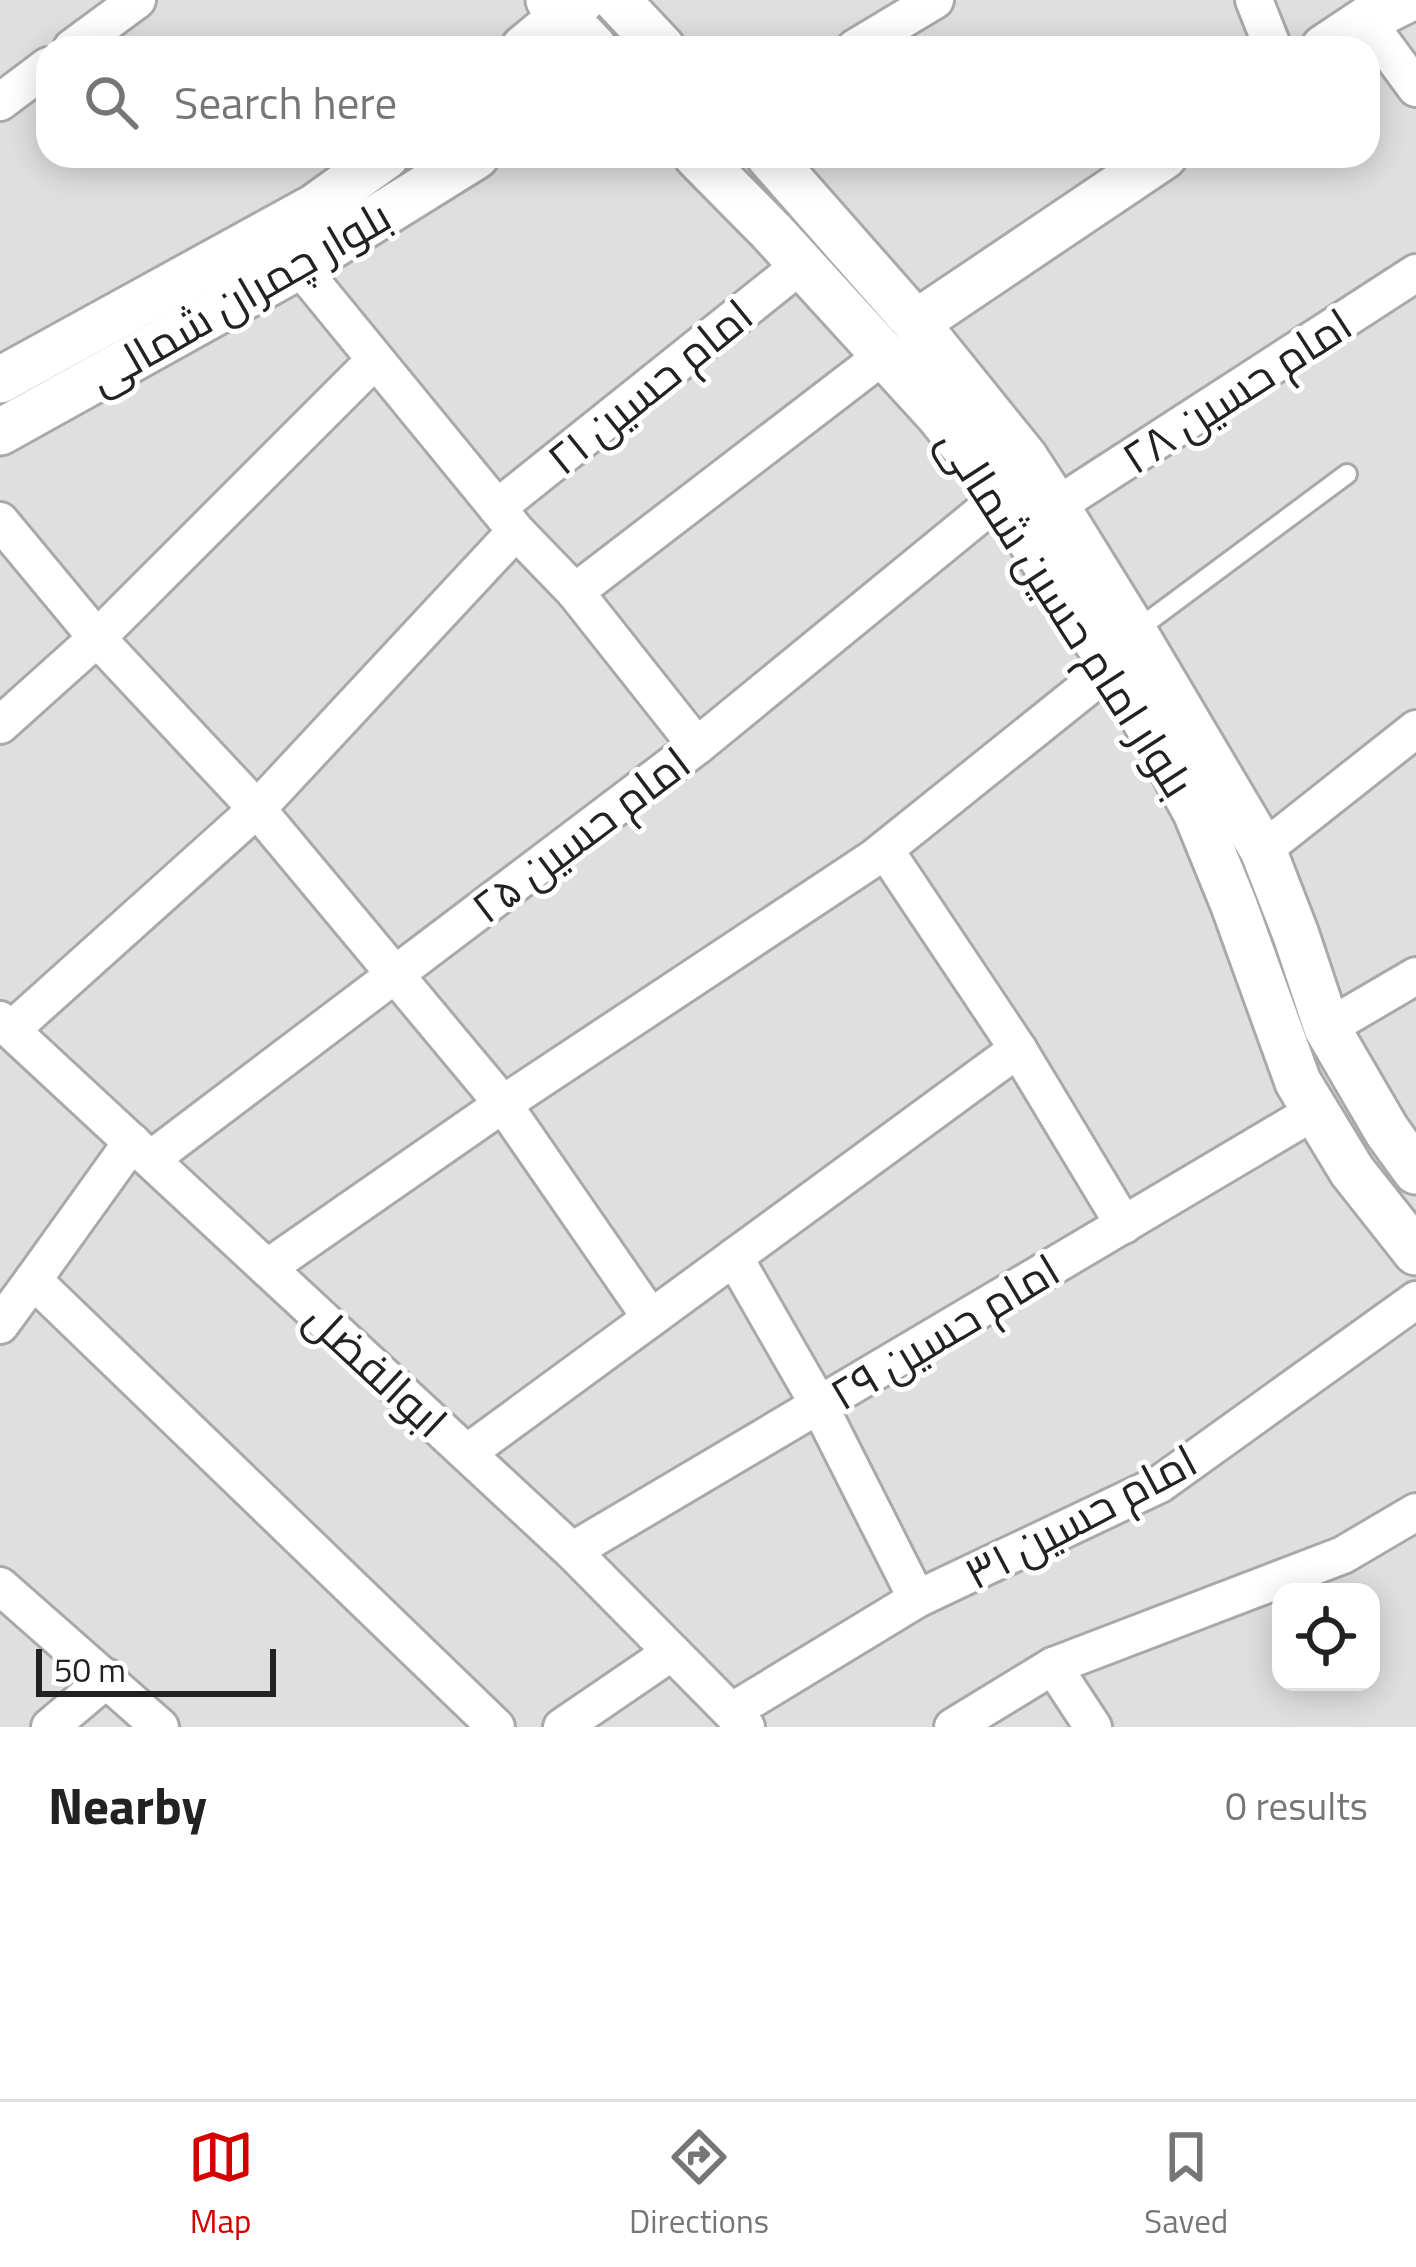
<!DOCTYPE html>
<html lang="en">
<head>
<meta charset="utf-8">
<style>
  body { margin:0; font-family:"Titillium Web",Cairo,sans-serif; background:#f6f6f6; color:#222 }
  .controls { position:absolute; right:36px; bottom:36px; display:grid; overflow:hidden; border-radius:24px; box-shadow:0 6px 30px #0003 }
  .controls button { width:108px; height:108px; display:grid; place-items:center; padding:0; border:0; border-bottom:3px solid #e0e0e0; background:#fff; color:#222; font:60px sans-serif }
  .scale { position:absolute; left:36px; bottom:30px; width:240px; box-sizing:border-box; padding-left:12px; border:6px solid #222; border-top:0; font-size:33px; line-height:42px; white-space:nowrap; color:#222; -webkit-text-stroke:9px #fff; paint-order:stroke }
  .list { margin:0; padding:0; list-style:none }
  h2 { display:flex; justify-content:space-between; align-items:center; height:156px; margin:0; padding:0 48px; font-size:51px }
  h2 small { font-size:39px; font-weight:400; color:#767676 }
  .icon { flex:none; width:66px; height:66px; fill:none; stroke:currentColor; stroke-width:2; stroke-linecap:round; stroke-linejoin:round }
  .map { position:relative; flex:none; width:1416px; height:1727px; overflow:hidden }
  .search { position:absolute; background:#fff; box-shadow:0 6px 30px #0003; left:36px; right:36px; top:36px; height:132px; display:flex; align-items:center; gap:30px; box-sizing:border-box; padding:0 42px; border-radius:36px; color:#767676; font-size:45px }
  .sheet { height:372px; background:#fff }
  nav { display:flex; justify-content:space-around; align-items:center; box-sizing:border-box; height:168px; border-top:3px solid #e0e0e0; background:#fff; font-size:33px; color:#767676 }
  nav a { display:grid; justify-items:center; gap:6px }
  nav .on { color:#d40000 }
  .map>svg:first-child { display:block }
  .residential { fill:#e0dfdf; fill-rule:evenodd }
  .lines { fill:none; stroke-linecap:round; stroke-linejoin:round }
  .service-casing { stroke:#a9a9a9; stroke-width:24 }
  .minor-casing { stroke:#a9a9a9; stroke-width:42 }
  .tertiary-casing { stroke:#a9a9a9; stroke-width:51 }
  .service { stroke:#fff; stroke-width:18 }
  .minor { stroke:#fff; stroke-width:36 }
  .tertiary { stroke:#fff; stroke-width:45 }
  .labels { text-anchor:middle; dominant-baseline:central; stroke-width:10; stroke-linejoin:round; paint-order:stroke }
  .street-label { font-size:45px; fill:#222; stroke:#fff }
</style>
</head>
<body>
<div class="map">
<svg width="1416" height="1727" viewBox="0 0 1416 1727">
  <rect width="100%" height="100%" fill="#f2efe9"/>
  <path class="residential" d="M0 0H1416V1727H0ZM48 48H1368V156H48ZM1281 1592H1371V1682H1281Z"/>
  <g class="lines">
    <g class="service-casing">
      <polyline id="service" points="1134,632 1347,474"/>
    </g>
    <g class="minor-casing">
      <g id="minor">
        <polyline points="1254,0 1273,48"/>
        <polyline points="1366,20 1416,88"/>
        <polyline points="72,48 137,0"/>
        <polyline points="855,48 935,0"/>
        <polyline points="0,102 48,66"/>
        <polyline points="299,266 516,531 575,592 884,355"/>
        <polyline points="1056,506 1416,273"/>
        <polyline points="497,508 802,264"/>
        <polyline points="0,521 97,638 257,809 503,1104 651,1318"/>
        <polyline points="575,592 697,746"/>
        <polyline points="0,725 97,638 375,360"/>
        <polyline points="885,850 1018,1049 1124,1225"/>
        <polyline points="1263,850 1416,729"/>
        <polyline points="0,1020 572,1551 746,1727"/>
        <polyline points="1327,1028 1416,976"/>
        <polyline points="11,1030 257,809 516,531"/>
        <polyline points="151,1159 697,746 1001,497"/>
        <polyline points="734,1257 819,1405 917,1599"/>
        <polyline points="267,1268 503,1104 874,858 1112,667"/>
        <polyline points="33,1280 132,1142"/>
        <polyline points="0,1325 33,1280 496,1727"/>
        <polyline points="467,1453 1018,1049"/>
        <polyline points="572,1551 1315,1111"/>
        <polyline points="0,1586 160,1727"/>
        <polyline points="1053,1666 1093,1727"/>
        <polyline points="731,1712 917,1599 1160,1484 1416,1300"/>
        <polyline points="50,1727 108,1678"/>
        <polyline points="562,1727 672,1652"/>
        <polyline points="953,1727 1053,1666 1343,1555 1416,1512"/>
      </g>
    </g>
    <g class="tertiary-casing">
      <g id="tertiary">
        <polyline points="549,0 594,48"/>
        <polyline points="617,0 662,48"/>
        <polyline points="524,48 582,0"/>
        <polyline points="1324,48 1366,20 1406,0"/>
        <polyline points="697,156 772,232 938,414 989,477 1128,689 1196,812 1234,905 1298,1082 1352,1171 1416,1252"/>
        <polyline points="769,156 916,323 1025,458 1056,506 1134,632 1263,850 1296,935 1327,1028 1387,1131 1416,1171"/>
        <polyline points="916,323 1164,156"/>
        <polyline points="0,380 315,207 386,156"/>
        <polyline points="0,432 299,266 476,156"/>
      </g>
    </g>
    <use href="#service" class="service"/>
    <use href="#minor" class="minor"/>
    <use href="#tertiary" class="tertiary"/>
  </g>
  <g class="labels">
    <g class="street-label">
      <text transform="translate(239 296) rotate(-30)">بلوار چمران شمالی</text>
      <text transform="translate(649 386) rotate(-39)">امام حسین ۲۱</text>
      <text transform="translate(1236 390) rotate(-33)">امام حسین ۲۸</text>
      <text transform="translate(1067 612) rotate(57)">بلوار امام حسین شمالی</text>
      <text transform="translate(580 834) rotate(-37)">امام حسین ۲۵</text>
      <text transform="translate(944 1331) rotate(-31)">امام حسین ۲۹</text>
      <text transform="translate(377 1369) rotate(43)">ابوالفضل</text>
      <text transform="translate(1080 1516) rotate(-28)">امام حسین ۳۱</text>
    </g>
  </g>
</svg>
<div class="controls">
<button><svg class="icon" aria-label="locate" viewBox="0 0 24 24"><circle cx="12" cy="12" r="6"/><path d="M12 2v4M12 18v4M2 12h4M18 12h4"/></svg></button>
</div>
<div class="scale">50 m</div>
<div class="search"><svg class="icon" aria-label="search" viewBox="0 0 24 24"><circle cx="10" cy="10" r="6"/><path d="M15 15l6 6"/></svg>Search here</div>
</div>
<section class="sheet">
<h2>Nearby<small>0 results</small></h2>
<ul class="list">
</ul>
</section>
<nav>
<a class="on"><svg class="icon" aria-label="map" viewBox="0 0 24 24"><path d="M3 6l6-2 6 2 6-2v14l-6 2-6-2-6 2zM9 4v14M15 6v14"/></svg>Map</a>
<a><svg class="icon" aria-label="directions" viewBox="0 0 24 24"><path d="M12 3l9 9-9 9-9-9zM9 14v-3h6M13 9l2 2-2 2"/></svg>Directions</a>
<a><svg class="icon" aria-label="saved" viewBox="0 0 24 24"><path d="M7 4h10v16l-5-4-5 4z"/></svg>Saved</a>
</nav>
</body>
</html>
